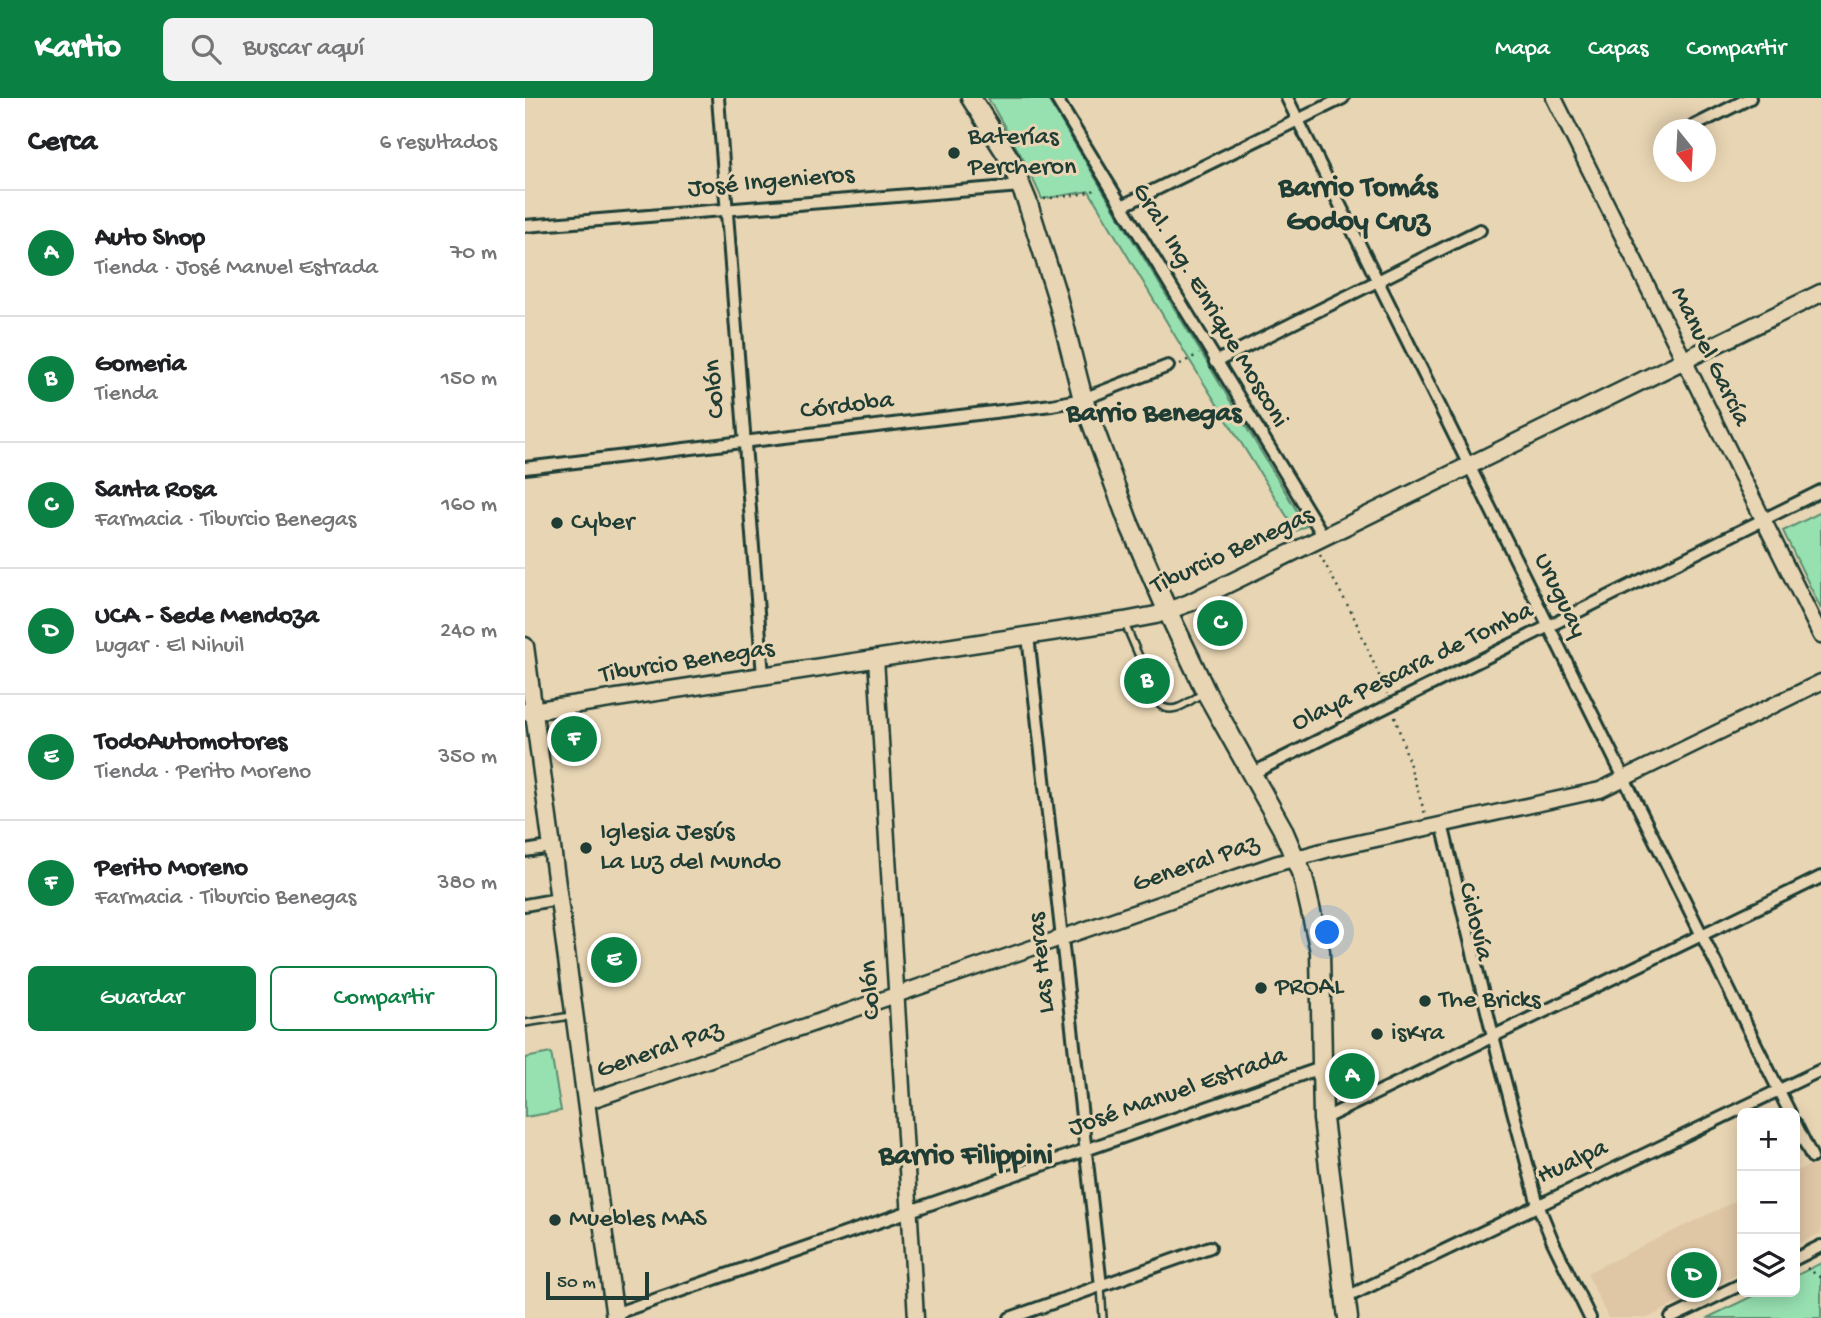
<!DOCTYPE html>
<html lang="es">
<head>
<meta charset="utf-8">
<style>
  body { margin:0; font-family:"Gochi Hand",sans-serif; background:#f2f2f2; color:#202124 }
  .controls { position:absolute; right:21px; bottom:21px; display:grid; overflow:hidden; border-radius:10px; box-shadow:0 4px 18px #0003 }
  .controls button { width:63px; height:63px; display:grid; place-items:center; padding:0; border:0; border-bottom:2px solid #e0e0e0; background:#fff; color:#202124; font:35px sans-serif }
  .compass { position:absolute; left:1128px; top:21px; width:63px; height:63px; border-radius:50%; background:#fff; box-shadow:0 4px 18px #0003; rotate:162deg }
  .scale { position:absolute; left:21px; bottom:18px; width:103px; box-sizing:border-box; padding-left:7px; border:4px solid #1f3d34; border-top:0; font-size:19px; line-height:24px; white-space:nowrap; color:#1f3d34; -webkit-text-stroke:5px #e8d5b3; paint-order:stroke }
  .you { position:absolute; left:803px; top:835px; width:24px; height:24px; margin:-18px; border:5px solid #fff; border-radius:50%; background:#1a73e8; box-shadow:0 0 0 10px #1a73e833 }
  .badge { display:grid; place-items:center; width:46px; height:46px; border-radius:50%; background:#0b8043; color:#fff; font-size:23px; font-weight:700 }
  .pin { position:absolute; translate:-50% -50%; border:4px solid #fff; box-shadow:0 2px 7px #0006 }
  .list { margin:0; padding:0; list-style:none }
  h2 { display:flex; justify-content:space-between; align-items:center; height:91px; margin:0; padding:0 28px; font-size:30px }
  h2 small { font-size:23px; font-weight:400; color:#757577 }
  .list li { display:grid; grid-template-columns:46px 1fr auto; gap:21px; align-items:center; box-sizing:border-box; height:126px; padding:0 28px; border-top:2px solid #e0e0e0 }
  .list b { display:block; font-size:26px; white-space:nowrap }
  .list p { margin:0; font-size:23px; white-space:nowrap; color:#757577 }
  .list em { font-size:23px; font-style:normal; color:#757577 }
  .actions { display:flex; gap:14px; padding:21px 28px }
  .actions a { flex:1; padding:16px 0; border:2px solid #0b8043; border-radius:10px; text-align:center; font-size:24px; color:#0b8043 }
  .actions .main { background:#0b8043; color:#fff }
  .icon { flex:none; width:38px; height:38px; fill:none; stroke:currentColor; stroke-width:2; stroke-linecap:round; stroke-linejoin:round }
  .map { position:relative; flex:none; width:1296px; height:1220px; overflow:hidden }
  header { display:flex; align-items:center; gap:42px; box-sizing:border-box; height:98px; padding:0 35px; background:#0b8043; color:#fff }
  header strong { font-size:33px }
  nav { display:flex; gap:38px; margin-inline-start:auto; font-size:24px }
  .search { width:490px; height:63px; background:#f2f2f2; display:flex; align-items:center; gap:18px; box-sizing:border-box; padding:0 24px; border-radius:10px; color:#757577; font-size:26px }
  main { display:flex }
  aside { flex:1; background:#fff }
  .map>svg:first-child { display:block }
  .built { fill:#dfc6a5 }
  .green { fill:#97e1b1; stroke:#5b8f72; stroke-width:2 }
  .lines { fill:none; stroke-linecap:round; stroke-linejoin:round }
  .service-casing { stroke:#1f3d34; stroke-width:10 }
  .minor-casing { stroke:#1f3d34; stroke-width:16 }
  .tertiary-casing { stroke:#1f3d34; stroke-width:19 }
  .secondary-casing { stroke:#1f3d34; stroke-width:21 }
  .primary-casing { stroke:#1f3d34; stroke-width:23 }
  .path { stroke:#1f3d34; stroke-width:2.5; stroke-dasharray:2 5; stroke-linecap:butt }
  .service { stroke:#e8d5b3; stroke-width:5 }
  .minor { stroke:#e8d5b3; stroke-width:10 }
  .tertiary { stroke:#e8d5b3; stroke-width:14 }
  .secondary { stroke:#e8d5b3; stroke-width:16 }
  .primary { stroke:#e8d5b3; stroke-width:18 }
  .poi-dot { fill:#1f3d34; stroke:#e8d5b3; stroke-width:2.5 }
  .labels { text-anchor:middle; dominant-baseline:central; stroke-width:6; stroke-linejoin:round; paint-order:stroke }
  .poi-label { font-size:26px; fill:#1f3d34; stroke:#e8d5b3; text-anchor:start }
  .street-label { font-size:26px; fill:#1f3d34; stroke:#e8d5b3 }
  .neighbourhood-label { font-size:28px; font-weight:bold; fill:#1f3d34; stroke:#e8d5b3 }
  .quarter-label { font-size:30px; font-weight:bold; fill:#1f3d34; stroke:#e8d5b3 }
</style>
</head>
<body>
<header>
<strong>Kartio</strong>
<div class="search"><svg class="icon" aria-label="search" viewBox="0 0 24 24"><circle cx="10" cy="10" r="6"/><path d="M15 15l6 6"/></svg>Buscar aquí</div>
<nav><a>Mapa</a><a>Capas</a><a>Compartir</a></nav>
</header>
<main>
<aside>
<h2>Cerca<small>6 resultados</small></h2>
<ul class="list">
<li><span class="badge">A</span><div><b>Auto Shop</b><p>Tienda · José Manuel Estrada</p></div><em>70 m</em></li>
<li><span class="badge">B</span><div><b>Gomeria</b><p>Tienda</p></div><em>150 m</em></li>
<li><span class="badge">C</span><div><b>Santa Rosa</b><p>Farmacia · Tiburcio Benegas</p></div><em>160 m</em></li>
<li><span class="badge">D</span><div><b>UCA - Sede Mendoza</b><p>Lugar · El Nihuil</p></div><em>240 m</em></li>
<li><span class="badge">E</span><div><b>TodoAutomotores</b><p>Tienda · Perito Moreno</p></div><em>350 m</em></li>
<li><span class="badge">F</span><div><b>Perito Moreno</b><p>Farmacia · Tiburcio Benegas</p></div><em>380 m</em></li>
</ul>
<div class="actions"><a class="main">Guardar</a><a>Compartir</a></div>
</aside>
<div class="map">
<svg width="1296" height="1220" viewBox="0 0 1296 1220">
  <rect width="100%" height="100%" fill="#e8d5b3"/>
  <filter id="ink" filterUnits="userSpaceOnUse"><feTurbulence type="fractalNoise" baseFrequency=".0143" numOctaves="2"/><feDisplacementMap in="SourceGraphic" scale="14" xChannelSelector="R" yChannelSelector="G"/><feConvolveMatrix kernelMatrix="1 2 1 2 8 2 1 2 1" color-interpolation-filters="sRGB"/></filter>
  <g filter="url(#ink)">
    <g class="built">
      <polygon points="1296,1062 1296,1135 1270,1148 1270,1074"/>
      <polygon points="1217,1100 1217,1174 1122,1220 1083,1220 1062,1175"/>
    </g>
    <g class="green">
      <polygon points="463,0 522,0 781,428 771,433 662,258 564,93 517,101 501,66"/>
      <polygon points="1296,414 1296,511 1258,433"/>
      <polygon points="26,955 36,1013 0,1019 0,960"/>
      <polygon points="1296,1165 1296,1220 1182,1220 1236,1194 1270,1194 1270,1178"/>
    </g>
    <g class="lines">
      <g class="service-casing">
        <g id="service">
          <path d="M600 526 635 607C649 618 664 603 678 595"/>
          <polyline points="0,925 46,918"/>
          <polyline points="576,1188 578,1220"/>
        </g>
      </g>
      <g class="minor-casing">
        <g id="minor">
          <polyline points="193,0 238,578"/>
          <polyline points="531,0 799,439"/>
          <polyline points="762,0 1265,1015"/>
          <polyline points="1169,28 1225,0"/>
          <polyline points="597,108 818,0"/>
          <polyline points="0,128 496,88"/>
          <polyline points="690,264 955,132"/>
          <polyline points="0,370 527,307 558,301 643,268"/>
          <polyline points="503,538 576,1188"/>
          <polyline points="726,676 1296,393"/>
          <polyline points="917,726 968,938 1013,1107 1028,1144 1065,1220"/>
          <polyline points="0,753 25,749"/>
          <polyline points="0,807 33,801"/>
          <polyline points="798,1021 1296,779"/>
          <polyline points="1270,1025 1287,1059"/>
          <polyline points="1270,1161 1296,1148"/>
          <polyline points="820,1200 1296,972"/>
          <polyline points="89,1216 796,970"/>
          <polyline points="485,1220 685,1149"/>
          <polyline points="1146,1220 1217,1186"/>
        </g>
      </g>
      <g class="tertiary-casing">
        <g id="tertiary">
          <polyline points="1029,0 1296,538"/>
          <polyline points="351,560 391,1220"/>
          <polyline points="61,1004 750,766 801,752 1075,692 1296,584"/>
        </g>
      </g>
      <g class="secondary-casing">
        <g id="secondary">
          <polyline points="0,548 90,1220"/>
          <polyline points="0,614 599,523 631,517 664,505 1296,195"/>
        </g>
      </g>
      <g class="primary-casing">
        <polyline id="primary" points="446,0 484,60 502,103 531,195 558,301 603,423 643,514 681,594 757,730 778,779 795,853 798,1021 823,1220"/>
      </g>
      <g class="path">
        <polyline points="519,101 556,96 574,91"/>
        <polyline points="655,266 674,256"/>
        <polyline points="795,457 828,517 862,596"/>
        <polyline points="870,619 900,716"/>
        <polyline points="1282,1170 1296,1180"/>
      </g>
      <use href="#service" class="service"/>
      <use href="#minor" class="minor"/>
      <use href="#tertiary" class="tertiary"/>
      <use href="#secondary" class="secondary"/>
      <use href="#primary" class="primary"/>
    </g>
  </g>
  <g class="poi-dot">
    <circle cx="429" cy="55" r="7"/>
    <circle cx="32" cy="425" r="7"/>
    <circle cx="61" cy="750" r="7"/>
    <circle cx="736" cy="890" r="7"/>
    <circle cx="900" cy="903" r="7"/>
    <circle cx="852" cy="936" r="7"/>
    <circle cx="30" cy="1122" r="7"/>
  </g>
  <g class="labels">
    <g class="poi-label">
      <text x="443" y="40">Baterías<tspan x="443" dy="30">Percheron</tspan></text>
      <text x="46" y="425">Cyber</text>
      <text x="75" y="735">Iglesia Jesús<tspan x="75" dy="30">La Luz del Mundo</tspan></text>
      <text x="750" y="890">PROAL</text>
      <text x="914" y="903">The Bricks</text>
      <text x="866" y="936">isKra</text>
      <text x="44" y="1122">Muebles MAS</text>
    </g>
    <g class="street-label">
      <text transform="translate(246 85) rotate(-5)">José Ingenieros</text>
      <text transform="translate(684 208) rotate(59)">Gral. Ing. Enrique Mosconi</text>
      <text transform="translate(1184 259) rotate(64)">Manuel García</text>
      <text transform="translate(191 291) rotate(-95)">Colón</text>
      <text transform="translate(322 309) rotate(-7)">Córdoba</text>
      <text transform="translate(708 454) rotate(-25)">Tiburcio Benegas</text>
      <text transform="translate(1034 498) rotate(64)">Uruguay</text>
      <text transform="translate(162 565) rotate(-9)">Tiburcio Benegas</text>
      <text transform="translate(888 570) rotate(-26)">Olaya Pescara de Tomba</text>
      <text transform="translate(671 767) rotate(-19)">General Paz</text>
      <text transform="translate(949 824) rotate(76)">Ciclovía</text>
      <text transform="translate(518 865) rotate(-96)">Las Heras</text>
      <text transform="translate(347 892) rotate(-94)">Colón</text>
      <text transform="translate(135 953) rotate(-19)">General Paz</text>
      <text transform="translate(653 995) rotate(-19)">José Manuel Estrada</text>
      <text transform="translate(1048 1065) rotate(-25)">Hualpa</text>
    </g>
    <g class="neighbourhood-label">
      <text x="629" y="316">Barrio Benegas</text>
    </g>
    <g class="quarter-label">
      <text x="833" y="91">Barrio Tomás<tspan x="833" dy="34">Godoy Cruz</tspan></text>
      <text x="441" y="1059">Barrio Filippini</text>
    </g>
  </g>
</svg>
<div class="controls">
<button>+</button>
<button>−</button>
<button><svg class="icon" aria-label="layers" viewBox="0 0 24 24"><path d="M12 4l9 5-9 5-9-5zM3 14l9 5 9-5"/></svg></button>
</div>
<svg class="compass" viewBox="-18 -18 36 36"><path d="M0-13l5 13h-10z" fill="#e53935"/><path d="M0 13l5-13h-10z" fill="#757577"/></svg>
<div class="scale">50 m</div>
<div class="you"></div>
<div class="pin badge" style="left:827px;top:978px">A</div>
<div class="pin badge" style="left:622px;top:583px">B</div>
<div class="pin badge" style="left:695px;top:525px">C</div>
<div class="pin badge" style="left:1169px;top:1177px">D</div>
<div class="pin badge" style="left:89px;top:862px">E</div>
<div class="pin badge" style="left:49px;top:641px">F</div>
</div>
</main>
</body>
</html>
